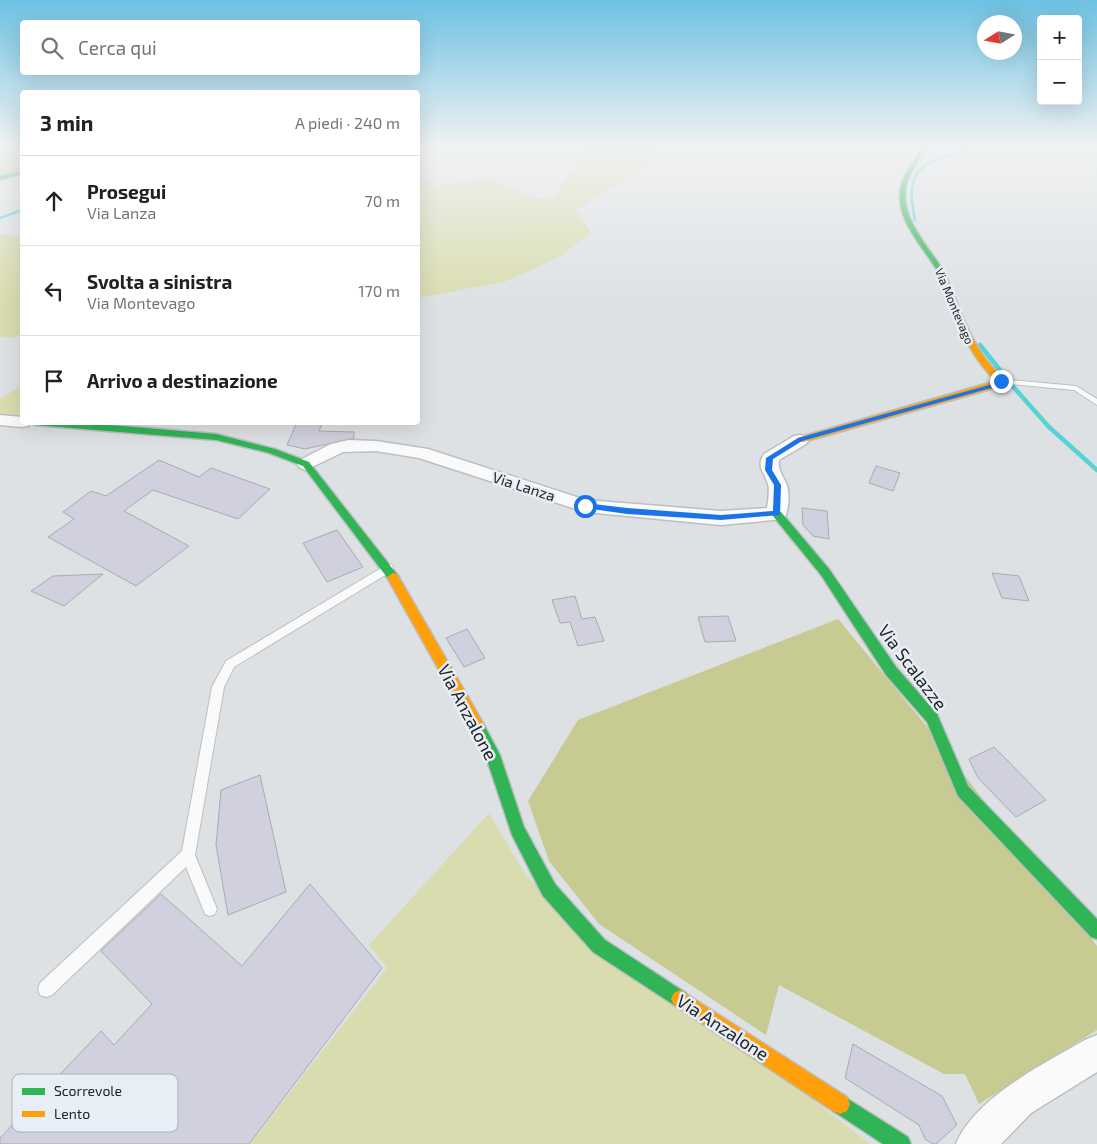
<!DOCTYPE html>
<html lang="it">
<head>
<meta charset="utf-8">
<style>
  body { margin:0; font-family:"Exo 2",sans-serif; background:#f2f2f2; color:#202124 }
  .controls { position:absolute; right:15px; top:15px; display:grid; overflow:hidden; border-radius:5px; box-shadow:0 5px 20px #0002 }
  .controls button { width:45px; height:45px; display:grid; place-items:center; padding:0; border:0; border-bottom:1px solid #e0e0e0; background:#fff; color:#202124; font:25px sans-serif }
  .compass { position:absolute; left:977px; top:15px; width:45px; height:45px; border-radius:50%; background:#fff; box-shadow:0 5px 20px #0002; rotate:259deg }
  .stop { position:absolute; width:15px; height:15px; margin:-11px; border:4px solid #1a73e8; border-radius:50%; background:#fff }
  .stop.end { background:#1a73e8; border-color:#fff; box-shadow:0 1px 5px #0008 }
  .list { margin:0; padding:0; list-style:none }
  h2 { display:flex; justify-content:space-between; align-items:center; height:65px; margin:0; padding:0 20px; font-size:21px }
  h2 small { font-size:16px; font-weight:400; color:#757577 }
  .list li { display:grid; grid-template-columns:32px 1fr auto; gap:15px; align-items:center; box-sizing:border-box; height:90px; padding:0 20px; border-top:1px solid #e0e0e0 }
  .list b { display:block; font-size:19px; white-space:nowrap }
  .list p { margin:0; font-size:16px; white-space:nowrap; color:#757577 }
  .list em { font-size:16px; font-style:normal; color:#757577 }
  .icon { flex:none; width:28px; height:28px; fill:none; stroke:currentColor; stroke-width:2; stroke-linecap:round; stroke-linejoin:round }
  .map { position:relative; flex:none; width:1097px; height:1144px; overflow:hidden }
  .search { position:absolute; background:#fff; box-shadow:0 5px 20px #0002; left:20px; top:20px; width:400px; height:55px; display:flex; align-items:center; gap:12px; box-sizing:border-box; padding:0 18px; border-radius:5px; color:#757577; font-size:19px }
  .panel { position:absolute; background:#fff; box-shadow:0 5px 20px #0002; left:20px; top:90px; width:400px; height:335px; border-radius:5px }
  .map>svg:first-child { display:block }
  .green { fill:#d9dcae }
  .forest { fill:#c7ca91 }
  .lines { fill:none; stroke-linecap:round; stroke-linejoin:round }
  .stream-far1 { stroke:#55d4d8; stroke-width:2.5 }
  .stream { stroke:#55d4d8; stroke-width:4.5 }
  .building { fill:#d0d0de; stroke:#aaabae }
  .lane-casing { stroke:#bcbfc1; stroke-width:2 }
  .street-casing { stroke:#bcbfc1; stroke-width:3 }
  .fast-casing { stroke:#bcbfc1; stroke-width:3 }
  .slow-casing { stroke:#bcbfc1; stroke-width:3 }
  .lane { fill:#fafafb; fill-rule:evenodd }
  .street { fill:#fafafb; fill-rule:evenodd }
  .fast { fill:#30b455; fill-rule:evenodd }
  .slow { fill:#ff9f0a; fill-rule:evenodd }
  .route { fill:#1a73e8 }
  .labels { text-anchor:middle; dominant-baseline:central; stroke-width:5; stroke-linejoin:round; paint-order:stroke }
  .far-street-label { font-size:12px; fill:#222426; stroke:#e8eef5 }
  .street-label { font-size:15px; fill:#222426; stroke:#e8eef5 }
  .near-street-label { font-size:18px; fill:#222426; stroke:#e8eef5 }
  .key { fill:#e8eef5; stroke:#adb1b7; stroke-width:1 }
  .key-label { font-size:14px; fill:#222426 }
</style>
</head>
<body>
<div class="map">
<svg width="1097" height="1144" viewBox="0 0 1097 1144">
  <rect width="100%" height="100%" fill="#dee1e4"/>
  <g class="green">
    <polygon points="587,145 662,145 661,153 637,172 574,211 580,215 591,233 561,256 507,281 418,298 418,174 431,186 488,179 535,198 554,199"/>
    <polygon points="0,234 22,236 22,334 12,338 0,337"/>
    <polygon points="22,385 22,415 0,413 0,399"/>
    <polygon points="489,813 527,877 870,1144 250,1144 387,968 369,945"/>
  </g>
  <g class="forest">
    <polygon points="0,145 22,145 22,172 0,176"/>
    <polygon points="838,619 923,722 1097,946 1097,1030 979,1104 965,1074 944,1074 779,985 766,1035 599,924 549,861 528,801 578,720"/>
  </g>
  <g class="lines">
    <g class="stream-far1">
      <polyline points="0,218 22,210"/>
      <path d="M915 220C903 164 924 165 969 148"/>
    </g>
    <g class="stream">
      <polyline points="980,345 1003,374"/>
      <polyline points="1009,382 1049,427 1097,470"/>
    </g>
  </g>
  <g class="building">
    <polygon points="297,422 323,422 319,431 354,432 354,438 305,449 287,445"/>
    <polygon points="159,460 199,477 211,468 270,489 238,519 153,490 124,511 189,546 136,586 48,537 74,519 63,512 91,491 106,496"/>
    <polygon points="876,466 900,473 893,491 869,483"/>
    <polygon points="802,508 827,511 829,539 813,536 803,525"/>
    <polygon points="337,530 363,567 327,582 303,543"/>
    <polygon points="992,573 1019,576 1029,601 1002,598"/>
    <polygon points="103,574 64,606 31,591 53,576"/>
    <polygon points="575,596 582,619 595,617 604,641 578,646 570,622 560,623 552,600"/>
    <polygon points="728,616 736,641 705,642 698,617"/>
    <polygon points="467,629 485,658 464,667 446,638"/>
    <polygon points="994,747 1008,761 1046,800 1016,817 978,778 969,759"/>
    <polygon points="260,775 286,892 228,915 216,845 221,790"/>
    <polygon points="310,884 382,968 249,1144 0,1144 0,1138 101,1031 114,1045 152,1004 101,951 161,894 242,966"/>
    <polygon points="853,1044 942,1096 957,1125 936,1144 933,1144 925,1139 919,1125 845,1078"/>
  </g>
  <g class="lines">
    <g class="lane-casing">
      <g id="lane">
        <polygon points="998,379 1076,386 1097,399 1097,405 1074,390 1001,383 998,383"/>
        <polygon points="388,564 392,565 393,568 392,571 234,667 224,687 195,855 217,909 215,914 210,916 205,914 186,867 52,995 46,997 40,995 38,989 40,983 182,851 212,687 226,661"/>
      </g>
    </g>
    <g class="street-casing">
      <g id="street">
        <polygon points="0,415 22,417 22,422 30,422 28,426 22,427 0,425"/>
        <path d="M800 435 806 436 809 440 806 444 779 460C778 471 782 474 786 483 790 491 789 511 784 519L721 525 585 512 419 458 376 451 343 452 306 470 300 468 297 464 300 460 331 444 349 440 376 441 428 449 586 500 721 511 767 508C768 501 770 490 768 484 764 472 756 466 764 454L794 436Z"/>
        <path d="M1097 1035V1072L1031 1113 1001 1144H956C975 1098 1043 1064 1085 1040Z"/>
      </g>
    </g>
    <g class="fast-casing">
      <g id="fast">
        <path d="M924 145H929C923 156 914 166 909 178 894 213 928 244 944 272L941 274 938 272C922 245 891 216 902 182 907 168 917 157 924 145Z"/>
        <polygon points="22,171 22,174 0,180 0,176"/>
        <polygon points="31,422 74,422 216,434 275,449 309,462 399,577 393,581 389,580 303,466 269,453 216,440 35,425"/>
        <polygon points="777,511 781,512 829,569 896,667 937,714 968,786 1097,919 1097,939 1091,937 958,796 927,722 886,675 821,575 773,516 772,514"/>
        <polygon points="478,721 483,723 500,755 524,827 555,884 605,940 686,993 689,999 686,1005 680,1008 674,1005 593,952 543,896 512,835 486,757 471,727 473,723"/>
        <polygon points="840,1094 908,1137 911,1144 883,1144 833,1111 830,1104 833,1097"/>
      </g>
    </g>
    <g class="slow-casing">
      <g id="slow">
        <path d="M939 271 944 272C961 312 971 349 1004 379V383L998 387 803 442H797V438L996 381C970 356 958 325 946 292 943 286 938 277 939 271Z"/>
        <polygon points="393,573 397,574 483,723 485,727 483,731 478,733 473,731 387,577"/>
        <polygon points="680,990 847,1097 850,1104 847,1111 840,1114 833,1111 674,1005 671,999 674,993"/>
      </g>
    </g>
    <use href="#lane" class="lane"/>
    <use href="#street" class="street"/>
    <use href="#fast" class="fast"/>
    <use href="#slow" class="slow"/>
  </g>
  <linearGradient id="sky" x2="0" y2="1"><stop stop-color="#6dc1e2"/><stop offset="0.48" stop-color="#f0f2f3"/><stop offset="1" stop-color="#f0f2f3" stop-opacity="0"/></linearGradient>
  <rect width="1097" height="305" fill="url(#sky)"/>
  <polygon class="route" points="999,379 1004,381 998,386 802,441 773,459 772,470 781,485 780,515 721,520 627,514 585,508 581,506 585,503 627,508 721,515 773,511 774,485 765,470 766,458 798,438 993,384"/>
  <g class="labels">
    <g class="far-street-label">
      <text transform="translate(955 306) rotate(67)">Via Montevago</text>
    </g>
    <g class="street-label">
      <text transform="translate(524 486) rotate(18)">Via Lanza</text>
    </g>
    <g class="near-street-label">
      <text transform="translate(913 667) rotate(53)">Via Scalazze</text>
      <text transform="translate(468 712) rotate(62)">Via Anzalone</text>
      <text transform="translate(723 1027) rotate(33)">Via Anzalone</text>
    </g>
  </g>
  <rect x="12" y="1074" width="166" height="58" rx="8" class="key"/>
  <rect x="22" y="1088" width="23" height="7" fill="#30b455"/>
  <rect x="22" y="1111" width="23" height="6" fill="#ff9f0a"/>
  <g class="key-label">
    <text x="54" y="1096">Scorrevole</text>
    <text x="54" y="1119">Lento</text>
  </g>
</svg>
<div class="controls">
<button>+</button>
<button>−</button>
</div>
<svg class="compass" viewBox="-18 -18 36 36"><path d="M0-13l5 13h-10z" fill="#e53935"/><path d="M0 13l5-13h-10z" fill="#757577"/></svg>
<div class="stop" style="left:585px;top:506px"></div>
<div class="stop end" style="left:1001px;top:381px"></div>
<div class="search"><svg class="icon" aria-label="search" viewBox="0 0 24 24"><circle cx="10" cy="10" r="6"/><path d="M15 15l6 6"/></svg>Cerca qui</div>
<section class="panel">
<h2>3 min<small>A piedi · 240 m</small></h2>
<ul class="list">
<li><svg class="icon" aria-label="ahead" viewBox="0 0 24 24"><path d="M12 20V5M6 11l6-6 6 6"/></svg><div><b>Prosegui</b><p>Via Lanza</p></div><em>70 m</em></li>
<li><svg class="icon" aria-label="left" viewBox="0 0 24 24"><path d="M17 20v-9H6M10 6l-5 5 5 5"/></svg><div><b>Svolta a sinistra</b><p>Via Montevago</p></div><em>170 m</em></li>
<li><svg class="icon" aria-label="arrive" viewBox="0 0 24 24"><path d="M6 21V4h12l-3 4 3 4H6"/></svg><div><b>Arrivo a destinazione</b></div></li>
</ul>
</section>
</div>
</body>
</html>
